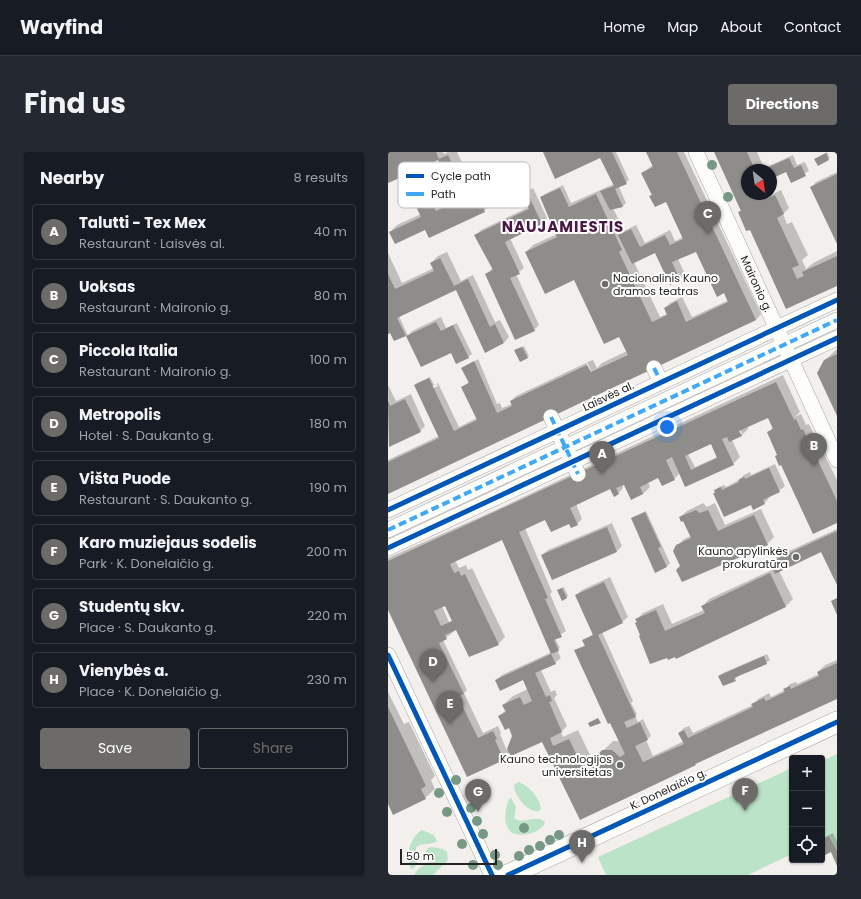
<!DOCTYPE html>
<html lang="en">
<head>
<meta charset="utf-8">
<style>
  body { margin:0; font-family:Poppins,sans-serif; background:#242831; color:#f1f3f6 }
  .controls { position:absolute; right:12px; bottom:12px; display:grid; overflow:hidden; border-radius:4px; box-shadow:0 1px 3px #0004 }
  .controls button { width:36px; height:36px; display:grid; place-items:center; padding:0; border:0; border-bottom:1px solid #363941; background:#171b24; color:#f1f3f6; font:20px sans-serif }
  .compass { position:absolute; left:353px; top:12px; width:36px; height:36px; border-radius:50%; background:#171b24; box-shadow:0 1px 3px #0004; rotate:151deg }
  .scale { position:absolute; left:12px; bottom:10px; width:97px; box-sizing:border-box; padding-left:4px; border:2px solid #262422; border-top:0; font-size:11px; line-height:14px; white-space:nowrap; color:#262422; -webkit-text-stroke:3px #fff; paint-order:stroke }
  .you { position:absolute; left:279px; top:275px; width:14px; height:14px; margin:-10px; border:3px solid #fff; border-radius:50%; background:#1a73e8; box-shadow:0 0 0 6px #1a73e833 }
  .badge { display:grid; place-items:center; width:26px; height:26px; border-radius:50%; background:#6d6b69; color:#fff; font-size:13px; font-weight:700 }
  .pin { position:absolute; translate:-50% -33px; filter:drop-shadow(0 1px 2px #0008) }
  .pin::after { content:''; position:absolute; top:21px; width:14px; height:12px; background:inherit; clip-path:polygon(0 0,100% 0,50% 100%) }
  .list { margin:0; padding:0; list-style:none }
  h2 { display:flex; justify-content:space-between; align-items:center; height:52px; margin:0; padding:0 16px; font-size:17px }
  h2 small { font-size:13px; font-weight:400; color:#9ea1a6 }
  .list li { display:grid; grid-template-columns:26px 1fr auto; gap:12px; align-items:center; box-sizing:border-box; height:56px; margin:0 8px 8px; padding:0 8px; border:1px solid #363941; border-radius:4px }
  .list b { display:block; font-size:15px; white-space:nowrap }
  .list p { margin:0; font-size:13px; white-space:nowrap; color:#9ea1a6 }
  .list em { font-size:13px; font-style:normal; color:#9ea1a6 }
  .actions { display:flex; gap:8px; padding:12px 16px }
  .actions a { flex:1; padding:9px 0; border:1px solid #6d6b69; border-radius:4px; text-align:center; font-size:14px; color:#6d6b69 }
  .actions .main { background:#6d6b69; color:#fff }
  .icon { flex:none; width:22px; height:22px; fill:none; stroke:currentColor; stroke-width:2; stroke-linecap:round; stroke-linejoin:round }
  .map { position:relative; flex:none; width:449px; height:723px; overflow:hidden; border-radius:4px }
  header { display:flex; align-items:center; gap:24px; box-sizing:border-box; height:56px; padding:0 20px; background:#171b24; border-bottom:1px solid #363941 }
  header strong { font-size:19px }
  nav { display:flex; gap:22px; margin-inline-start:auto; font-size:14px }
  .intro { display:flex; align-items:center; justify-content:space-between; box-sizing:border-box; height:96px; padding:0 24px }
  h1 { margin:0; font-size:28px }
  .button { padding:10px 18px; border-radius:4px; background:#6d6b69; color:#fff; font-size:14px; font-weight:700 }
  main { display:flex; gap:24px; padding:0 24px }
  aside { flex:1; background:#171b24; border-radius:4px; box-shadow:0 1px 3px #0004 }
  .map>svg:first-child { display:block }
  .green { fill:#bbe3c8 }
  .shadow { fill:#0003; fill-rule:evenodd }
  .building { fill:#8e8d8a; fill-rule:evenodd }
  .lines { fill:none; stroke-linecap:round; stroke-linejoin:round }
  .street-casing { stroke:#aaa8a6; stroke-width:16 }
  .secondary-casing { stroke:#aaa8a6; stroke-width:22 }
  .street { stroke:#fdfdfc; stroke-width:15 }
  .secondary { stroke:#fdfdfc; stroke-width:21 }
  .quiet { stroke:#3fa9f5; stroke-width:4; stroke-dasharray:8 4; stroke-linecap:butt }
  .cycleway-casing { stroke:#fff; stroke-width:8 }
  .cycleway { stroke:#0057b8; stroke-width:5 }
  .tree { fill:#779885 }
  .poi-dot { fill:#6d6b69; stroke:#fff; stroke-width:1.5 }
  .labels { text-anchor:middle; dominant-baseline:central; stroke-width:4; stroke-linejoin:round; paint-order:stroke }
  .poi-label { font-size:11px; fill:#262422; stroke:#fff; text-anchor:end }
  .street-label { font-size:11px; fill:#262422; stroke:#fff }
  .district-label { font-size:15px; font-weight:bold; letter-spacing:1px; fill:#491746; stroke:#fff }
  .key { fill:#fff; stroke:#bebdbd; stroke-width:1 }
  .key-label { font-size:11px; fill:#262422 }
</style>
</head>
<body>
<header>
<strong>Wayfind</strong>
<nav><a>Home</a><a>Map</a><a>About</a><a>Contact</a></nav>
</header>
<div class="intro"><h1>Find us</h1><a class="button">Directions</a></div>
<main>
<aside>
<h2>Nearby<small>8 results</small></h2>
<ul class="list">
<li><span class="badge">A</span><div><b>Talutti - Tex Mex</b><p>Restaurant · Laisvės al.</p></div><em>40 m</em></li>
<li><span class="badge">B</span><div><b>Uoksas</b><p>Restaurant · Maironio g.</p></div><em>80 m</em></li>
<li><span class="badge">C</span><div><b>Piccola Italia</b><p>Restaurant · Maironio g.</p></div><em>100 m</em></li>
<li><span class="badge">D</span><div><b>Metropolis</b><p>Hotel · S. Daukanto g.</p></div><em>180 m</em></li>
<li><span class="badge">E</span><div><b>Višta Puode</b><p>Restaurant · S. Daukanto g.</p></div><em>190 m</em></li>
<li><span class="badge">F</span><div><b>Karo muziejaus sodelis</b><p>Park · K. Donelaičio g.</p></div><em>200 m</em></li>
<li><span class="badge">G</span><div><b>Studentų skv.</b><p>Place · S. Daukanto g.</p></div><em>220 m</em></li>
<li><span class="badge">H</span><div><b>Vienybės a.</b><p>Place · K. Donelaičio g.</p></div><em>230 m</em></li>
</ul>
<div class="actions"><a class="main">Save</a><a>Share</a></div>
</aside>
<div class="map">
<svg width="449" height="723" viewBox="0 0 449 723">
  <rect width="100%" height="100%" fill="#f2efec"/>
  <g class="green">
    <polygon points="449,602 449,699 442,684 434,687 434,609"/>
    <polygon points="404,616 404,702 360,723 218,723 210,705"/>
    <path d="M131 630C142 635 151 645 153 657L151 659C140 661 126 644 126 633Z"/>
    <path d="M123 646 128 655 126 666C135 674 147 661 157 670L156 673C147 682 136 685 124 681 114 672 117 658 121 647Z"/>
    <path d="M34 678 46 683 49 689C43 694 34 690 28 695L29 712 26 716 23 717C17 704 22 685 34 678Z"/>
    <polygon points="44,695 55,697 59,700 60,708 45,723 26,723 31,716 46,707 47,704 39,702 37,700 40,696"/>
  </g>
  <g class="shadow">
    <path d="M0 0H55L56 2 60 0H69L86 35 93 32 96 38 100 34 129 21 138 40 145 36 159 66 154 71 122 86 136 116 128 122 151 173 146 178 98 122 105 116 88 83 93 78 141 55 137 47 121 46 103 52 96 59 37 76 2 80 9 73 33 62 15 23 0 30ZM50 7 69 46 53 54 34 14Z"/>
    <path d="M156 0H228L241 28 231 35 238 51 235 54 225 56 236 79 248 73 257 91 282 78 287 89 295 85 278 49 263 44 264 43 254 21 265 13 259 0H296L373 162 368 168 0 341V308L51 284 27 233 29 231 42 225 46 233 50 231 71 275 89 266 74 235 81 230 75 216 90 207 109 252 112 251 114 256 124 252 123 249 128 244 198 211 203 222 204 221 199 210 205 208 209 216 214 211 239 199 232 184 187 127 138 100 145 93 169 82 154 45 157 42 175 33 183 51 226 32 213 4ZM309 98 341 148 304 165 294 145 282 151 277 156 279 162 272 165 246 110 267 99 282 132 292 127 297 122 290 107ZM49 232 50 234 36 240V238Z"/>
    <polygon points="327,0 369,0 376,16 405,3 409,13 417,10 421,19 403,29 398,19 383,26 383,18 359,18 359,42 383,42 383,36 385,42 393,38 401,56 395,62 399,72 404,70 420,103 414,108 418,117 425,111 449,99 449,133 398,156 362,77 351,60 353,58"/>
    <polygon points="439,0 442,6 440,7 428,7"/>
    <polygon points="449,20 449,90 423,36 428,30"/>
    <polygon points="59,100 73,129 85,123 107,170 112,168 121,185 116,191 68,137 11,164 20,184 24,179 53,165 58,176 69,171 84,202 80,205 63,199 33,214 18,183 6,188 2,179 0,181 0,101 14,131 46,116 43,111 50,104"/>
    <polygon points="136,194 141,204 139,205 129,197"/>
    <polygon points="449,197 449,261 437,208"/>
    <path d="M395 223 412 260 407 265 413 262 418 273 421 272 449 328V370L390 302 380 281 385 275 380 264 359 274 360 277 353 284 344 288 352 305 345 312 292 321 286 327 271 325 260 330 262 335 255 342 236 331 234 333 235 336 230 342 223 336 188 352 194 367 189 372 158 366 137 376 164 440 162 442 178 479 167 486 172 496 169 498 173 506 167 511 153 518 163 540 167 538 169 543 166 546 179 574 173 580 175 585 190 578 205 609 225 589H231L189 497 198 493 195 489 206 482 188 443 194 438 222 425 240 465 234 470 214 480 245 549 243 551 249 562 247 564 250 570 255 567 263 584 258 588 265 604 296 589 291 581 296 576 301 574 305 581 365 553 370 547 381 541 383 545 397 538 402 532 408 530 409 532 431 522 430 520 437 513 449 508V545L192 667 154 588 122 600 115 607 80 623 0 456V406L108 358ZM350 274 354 282H352L348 275ZM323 291 329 305 307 315 300 302ZM115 386 164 500 114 523 108 528 135 527 140 537 125 544 115 553 118 558 111 564 121 574 125 583 119 599 112 582 113 581 110 574 95 581 76 541 79 538 55 488 69 477 110 492 117 485 84 416 80 418 78 413 71 416 67 408ZM57 453 65 469 61 470 54 454Z"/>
    <polygon points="0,233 8,249 23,242 37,274 32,279 1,293"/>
    <polygon points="387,312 397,334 391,339 380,344 381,346 376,352 364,352 328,340 327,339 331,335 336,333 338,335 351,328 356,323 362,320 363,323"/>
    <polygon points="315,351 319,355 327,351 337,373 373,357 386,385 379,392 293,414 289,394 296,387 303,384 296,368 292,365 299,359"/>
    <polygon points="258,359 282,411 278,415 244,366"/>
    <polygon points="224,371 234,394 229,399 164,426 154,403 160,398"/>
    <polygon points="449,377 449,431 434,399 391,419 405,447 398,454 288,506 253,483 249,467 255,461 275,452 284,472 316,458 315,454 321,447 386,417 383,411 388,405"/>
    <polygon points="176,435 180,444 174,448 171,437"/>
    <polygon points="379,502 382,508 378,511 350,523 347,528 331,524 335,521"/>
    <polygon points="0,540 16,572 21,570 47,624 43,628 47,637 37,646 0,651"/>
    <polygon points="445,681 449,689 449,711 443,699 434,695 434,687"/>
  </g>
  <g class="building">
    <path d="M0 0H48L51 7 60 3 79 41 86 38 97 60 41 86 37 78 7 92 1 80 33 65 14 25 0 31ZM50 8 69 49 48 59 28 18Z"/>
    <polygon points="155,0 224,0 239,32 227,37 235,55 222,58 212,39 226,34 212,6 167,27"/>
    <polygon points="258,0 289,0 368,168 0,342 0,310 51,286 26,233 41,226 66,279 89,268 73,235 81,231 73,216 86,209 109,261 124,254 122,249 199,213 203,220 240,203 231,185 216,192 186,128 157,142 137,100 169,85 152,45 172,36 181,55 208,42 234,98 231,100 264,170 279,163 276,156 289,149 298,170 340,150 336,141 329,145 308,100 284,110 292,128 282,133 267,101 244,112 230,83 243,77 252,95 277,83 282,93 295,87 278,50 267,55 261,44 264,43 253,21 265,15"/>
    <polygon points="326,0 359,0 367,18 359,18 359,42 378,42 380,46 387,43 396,62 389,66 411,113 404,116 409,127 416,124 414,120 449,104 449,134 398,157 362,78 358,79 350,60 353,59"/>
    <polygon points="438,1 441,8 430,14 426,7"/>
    <polygon points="401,6 406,16 413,13 418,24 403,31 398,20 383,27 383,18 374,18"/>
    <polygon points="449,22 449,92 422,35"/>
    <polygon points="125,24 134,43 139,40 154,72 117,90 132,122 122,126 147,179 127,188 97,122 105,118 86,83 141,57 137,49 124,55 121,47 104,55 96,38"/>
    <polygon points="52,106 66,134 80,127 102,175 107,172 116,191 97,201 68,138 9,166 18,184 48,170 53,179 65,173 81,206 68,212 63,201 33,215 18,184 6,189 2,181 0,182 0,122 7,137 46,119 42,111"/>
    <polygon points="134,195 140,206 132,210 126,198"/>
    <polygon points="449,202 449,264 429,221 436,208"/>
    <path d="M388 230 406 268 408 267 413 278 415 277 449 349V371L425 382 393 313 391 314 387 304 389 303 379 280 385 277 380 266 351 279 354 284 341 290 339 285 334 287 346 313 297 335 284 305 278 308 287 328 274 334 270 326 252 335 255 342 243 348 236 333 228 336 231 342 226 345 222 337 182 356 190 373 183 376 181 372 163 380 157 368 131 380 160 446 157 447 174 485 166 488 171 499 163 502 114 388 62 412 66 421 71 419 73 424 77 422 111 493 81 505 68 478 57 483 59 487 51 491 76 542 70 545 90 586 105 579 109 587 107 588 116 608 79 625 0 458V409ZM323 292 329 306 303 318 297 304ZM57 454 64 469 53 474 46 459Z"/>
    <polygon points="17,247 33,280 1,295 0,249 2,254"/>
    <polygon points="381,316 392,340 375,348 377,352 365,358 363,353 336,365 325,341 327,341 326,338 333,335 334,338 351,330 350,328 356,325 357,327"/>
    <polygon points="308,358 312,361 320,358 330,379 366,363 380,393 294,430 288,418 292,414 285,399 288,393 303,386 295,369 293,370 291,365"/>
    <polygon points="257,360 273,395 270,396 279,415 267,421 243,366"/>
    <polygon points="219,375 229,400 164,428 153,403"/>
    <polygon points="449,379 449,433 433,400 387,422 382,410"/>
    <polygon points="382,421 398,455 288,507 287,505 280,508 279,506 262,512 251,484 252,483 247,471 249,470 247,467 268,458 277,479 317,461 313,454"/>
    <polygon points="216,430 235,471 210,483 248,565 236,570 239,576 252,570 260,588 247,594 255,610 296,592 290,581 296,578 300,586 365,555 363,552 376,546 378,549 397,540 395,537 402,534 403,537 431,524 429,520 449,511 449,547 307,612 308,613 304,615 192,668 154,590 123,604 119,597 124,584 121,576 117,578 110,564 118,560 114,553 132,545 136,553 144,549 135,528 112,539 107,528 163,502 168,512 147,521 158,545 162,543 164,549 161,550 174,580 162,586 165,594 181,587 197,621 196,618 200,613 203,613 208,616 207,606 214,598 224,598 232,605 237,602 222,571 220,572 186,498 197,494 194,488 205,483 187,443"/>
    <polygon points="174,436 179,446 174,449 169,438"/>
    <polygon points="449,446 449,463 443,449"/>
    <polygon points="376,504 379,512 346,526 348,529 335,534 330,524"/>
    <polygon points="0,555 38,634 33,637 38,647 5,663 0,652"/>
    <polygon points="210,566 213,571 202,575 200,571"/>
    <polygon points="441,684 449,699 449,714 443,700 437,703 434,698 434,687"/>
  </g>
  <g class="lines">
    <g class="street-casing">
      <g id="street">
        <path id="s1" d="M308 0 449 308"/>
        <polyline points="266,216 273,230"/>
        <polyline points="163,265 190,322"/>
        <polyline points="0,358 449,148"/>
        <polyline points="0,378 449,168"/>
        <polyline points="0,396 449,186"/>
        <polyline points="0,503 104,723"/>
      </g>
    </g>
    <g class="secondary-casing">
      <polyline id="secondary" points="120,723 449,570"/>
    </g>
    <use href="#street" class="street"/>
    <use href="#secondary" class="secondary"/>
    <g class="quiet">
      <polyline points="266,216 273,230"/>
      <polyline points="163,265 190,322"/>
      <polyline points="0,378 449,168"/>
    </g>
    <g class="cycleway-casing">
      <g id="cycleway">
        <polyline points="0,358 449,148"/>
        <polyline points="0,396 449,186"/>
        <polyline points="0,503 104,723"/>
        <polyline points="120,723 449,570"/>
      </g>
    </g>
    <use href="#cycleway" class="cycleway"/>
  </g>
  <g class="tree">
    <circle cx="324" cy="13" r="5"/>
    <circle cx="340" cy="45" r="5"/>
    <circle cx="320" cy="56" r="5"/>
    <circle cx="68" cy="628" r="5"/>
    <circle cx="51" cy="641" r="5"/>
    <circle cx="83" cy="656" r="5"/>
    <circle cx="59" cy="660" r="5"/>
    <circle cx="89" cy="669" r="5"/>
    <circle cx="136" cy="676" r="5"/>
    <circle cx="95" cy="682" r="5"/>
    <circle cx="171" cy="683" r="5"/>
    <circle cx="162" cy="688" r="5"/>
    <circle cx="74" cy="692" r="5"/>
    <circle cx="152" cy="694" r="5"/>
    <circle cx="141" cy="698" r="5"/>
    <circle cx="107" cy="703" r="5"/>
    <circle cx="131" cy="704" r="5"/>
    <circle cx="85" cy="713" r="5"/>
    <circle cx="110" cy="713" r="5"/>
  </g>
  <g class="poi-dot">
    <circle cx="217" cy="132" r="4"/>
    <circle cx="408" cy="405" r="4"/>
    <circle cx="232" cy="613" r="4"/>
  </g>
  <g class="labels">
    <g class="poi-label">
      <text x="225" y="126" text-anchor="start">Nacionalinis Kauno<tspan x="225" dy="13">dramos teatras</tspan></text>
      <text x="400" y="399">Kauno apylinkės<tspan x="400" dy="13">prokuratūra</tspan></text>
      <text x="224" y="607">Kauno technologijos<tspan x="224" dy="13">universitetas</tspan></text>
    </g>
    <g class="street-label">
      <text stroke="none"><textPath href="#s1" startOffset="145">Maironio g.</textPath></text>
      <text transform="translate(220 244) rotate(-25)">Laisvės al.</text>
      <text transform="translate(280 637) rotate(-25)">K. Donelaičio g.</text>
    </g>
    <g class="district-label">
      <text x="175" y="74">NAUJAMIESTIS</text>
    </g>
  </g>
  <rect x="10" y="10" width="132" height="46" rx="6" class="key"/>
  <rect x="18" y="22" width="18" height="4" fill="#0057b8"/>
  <rect x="18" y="40" width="18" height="4" fill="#3fa9f5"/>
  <g class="key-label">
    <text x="43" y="28">Cycle path</text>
    <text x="43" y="46">Path</text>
  </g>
</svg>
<div class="controls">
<button>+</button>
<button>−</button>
<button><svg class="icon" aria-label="locate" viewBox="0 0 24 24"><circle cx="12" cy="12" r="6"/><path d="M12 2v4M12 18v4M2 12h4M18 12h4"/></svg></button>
</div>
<svg class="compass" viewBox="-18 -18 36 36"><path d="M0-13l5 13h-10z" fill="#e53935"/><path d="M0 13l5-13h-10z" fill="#9ea1a6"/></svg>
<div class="scale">50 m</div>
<div class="you"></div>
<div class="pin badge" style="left:214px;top:322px">A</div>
<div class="pin badge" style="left:426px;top:314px">B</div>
<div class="pin badge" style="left:320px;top:82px">C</div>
<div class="pin badge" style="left:45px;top:530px">D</div>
<div class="pin badge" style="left:62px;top:572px">E</div>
<div class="pin badge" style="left:357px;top:659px">F</div>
<div class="pin badge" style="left:90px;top:660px">G</div>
<div class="pin badge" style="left:194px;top:711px">H</div>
</div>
</main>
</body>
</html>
